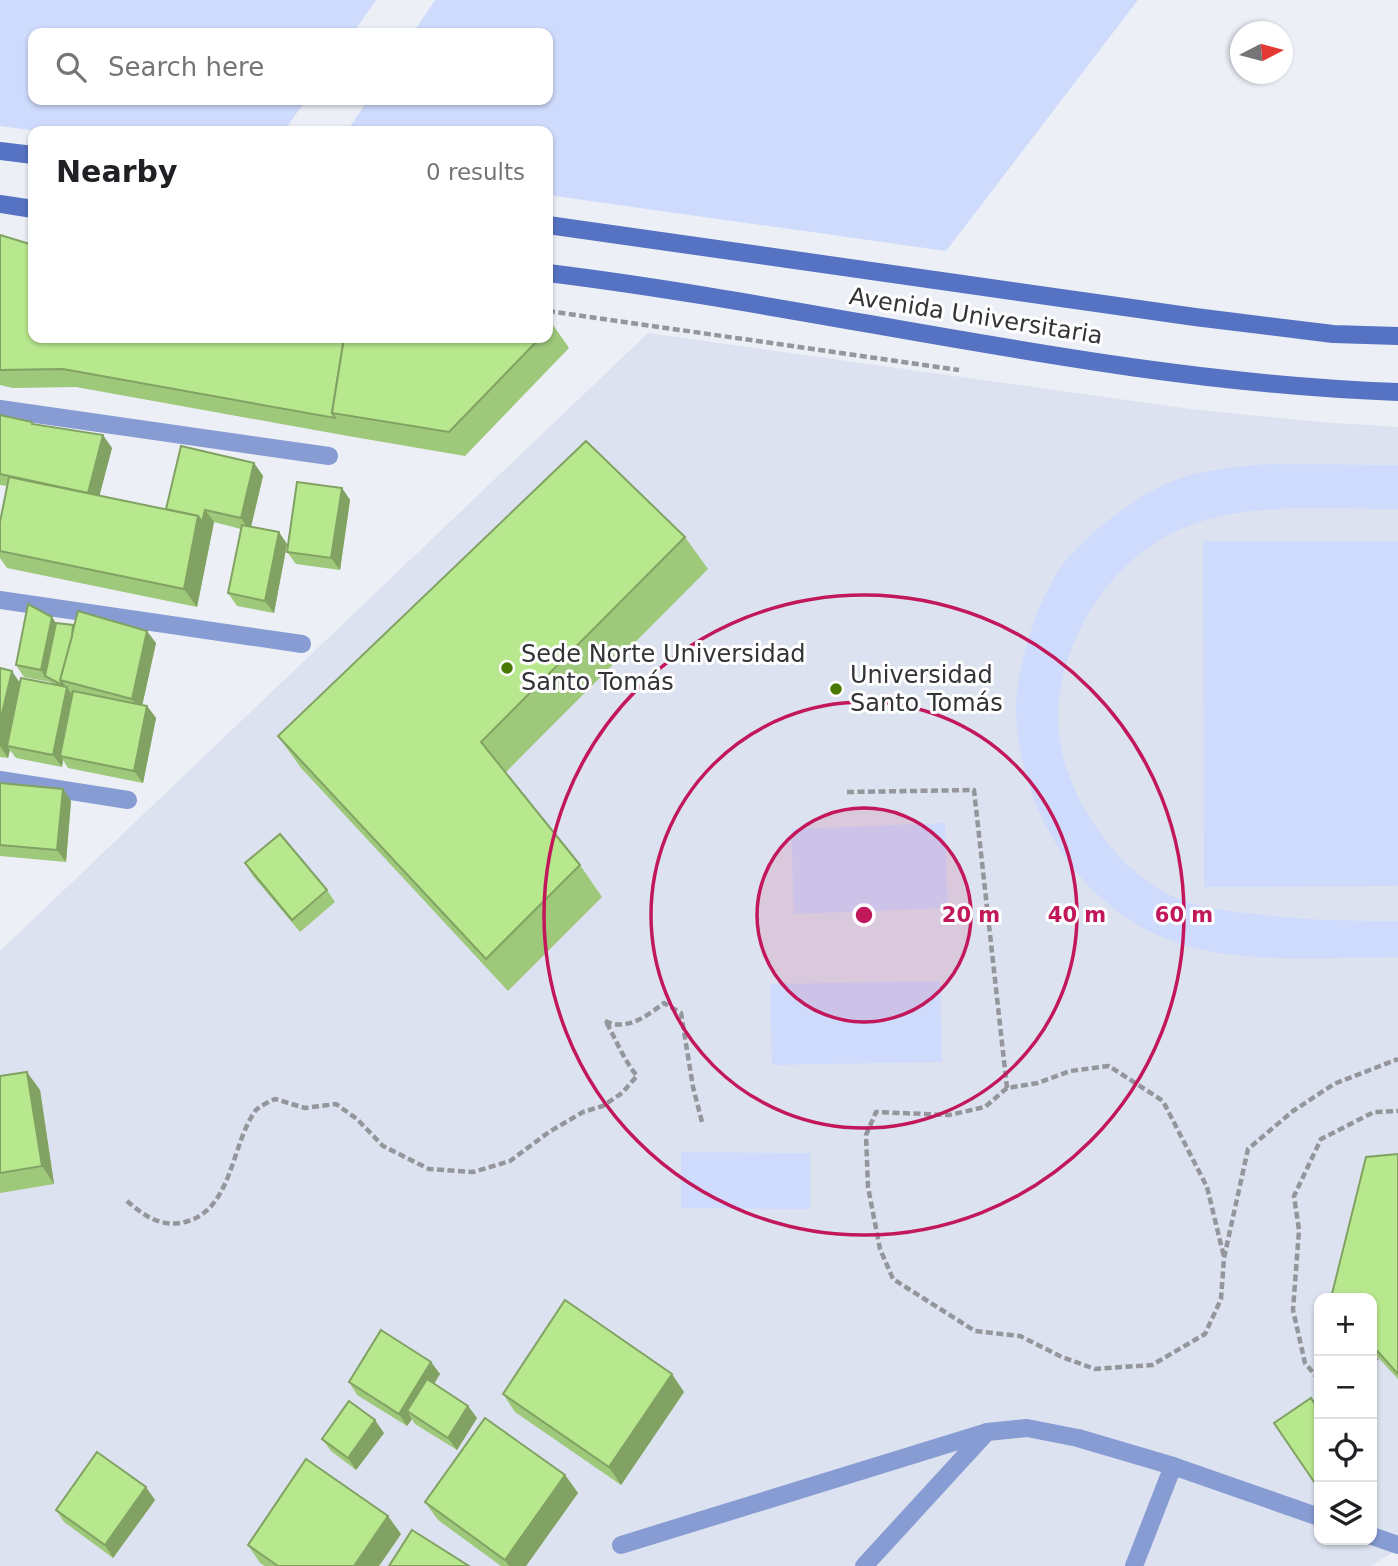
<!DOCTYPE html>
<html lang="en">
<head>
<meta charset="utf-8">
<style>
  body { margin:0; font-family:"DejaVu Sans",sans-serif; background:#f6f6f6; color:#202124 }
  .controls { position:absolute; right:21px; bottom:21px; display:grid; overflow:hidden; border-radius:14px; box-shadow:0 2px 5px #0004 }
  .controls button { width:63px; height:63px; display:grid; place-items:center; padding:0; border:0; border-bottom:2px solid #e0e0e0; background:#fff; color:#202124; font:35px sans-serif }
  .compass { position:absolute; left:1230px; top:21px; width:63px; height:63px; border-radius:50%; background:#fff; box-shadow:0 2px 5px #0004; rotate:84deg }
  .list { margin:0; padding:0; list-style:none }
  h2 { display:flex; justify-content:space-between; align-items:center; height:91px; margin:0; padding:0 28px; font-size:30px }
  h2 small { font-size:23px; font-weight:400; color:#757577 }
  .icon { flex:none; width:38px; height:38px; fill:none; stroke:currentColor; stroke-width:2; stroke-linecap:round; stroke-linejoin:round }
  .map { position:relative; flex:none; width:1398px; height:1566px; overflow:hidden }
  .search { position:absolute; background:#fff; box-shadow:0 2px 5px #0004; left:28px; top:28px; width:525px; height:77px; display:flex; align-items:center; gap:18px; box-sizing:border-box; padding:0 24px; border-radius:14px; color:#757577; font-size:26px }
  .panel { position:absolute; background:#fff; box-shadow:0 2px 5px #0004; left:28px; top:126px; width:525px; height:217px; border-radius:14px }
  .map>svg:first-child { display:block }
  .built { fill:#dde2f0; fill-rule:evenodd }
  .green { fill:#cedbfc }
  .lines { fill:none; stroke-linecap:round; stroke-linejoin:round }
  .path { stroke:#94969b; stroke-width:4.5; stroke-dasharray:7 3.5; stroke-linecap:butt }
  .service { stroke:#879cd3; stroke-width:18 }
  .minor { stroke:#879cd3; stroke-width:18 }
  .secondary { stroke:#5672c2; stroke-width:18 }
  .wall { fill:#9ec87a }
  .shaded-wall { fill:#81a263 }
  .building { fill:#b8e88e; stroke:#81a263; stroke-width:2 }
  .ring { fill:none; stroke:#c2185b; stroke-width:3.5 }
  .poi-dot { fill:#497900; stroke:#fff; stroke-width:2.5 }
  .labels { text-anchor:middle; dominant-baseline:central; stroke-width:6; stroke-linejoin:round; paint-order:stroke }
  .street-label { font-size:24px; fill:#333437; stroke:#fff }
  .poi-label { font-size:24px; fill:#333437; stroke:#fff; text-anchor:start }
  .centre { fill:#c2185b; stroke:#fff; stroke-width:3.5 }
  .ring-label { font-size:21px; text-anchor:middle; font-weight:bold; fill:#c2185b; stroke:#fff; stroke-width:6; stroke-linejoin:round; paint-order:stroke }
</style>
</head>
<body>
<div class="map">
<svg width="1398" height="1566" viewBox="0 0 1398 1566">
  <rect width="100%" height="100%" fill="#eceff6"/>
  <path class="built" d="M648 333 1190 409 1321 422 1398 427V1549L1371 1566H0V951ZM1319 1298H1372V1540H1319Z"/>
  <g class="green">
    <polygon points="0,0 376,0 353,33 33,33 33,100 306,100 284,131 37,131 0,126"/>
    <polygon points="435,0 1138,0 946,251 548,195 548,131 347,131 368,100 548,100 548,33 413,33"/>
    <path d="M1267 464 1398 465V509C1328 509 1249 501 1183 528 1112 558 1062 636 1058 712 1055 781 1108 863 1168 894 1195 908 1226 911 1255 914 1303 920 1350 921 1398 921V957C1326 957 1233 966 1167 939 1076 903 1020 808 1016 713 1015 686 1023 656 1031 630 1039 606 1051 579 1067 559 1094 528 1140 493 1178 479 1207 469 1237 467 1267 464Z"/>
    <polygon points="1203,541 1398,541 1398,886 1204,887"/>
    <polygon points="945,823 948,908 794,914 791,829"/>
    <polygon points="940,981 942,1062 772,1065 770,984"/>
    <polygon points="681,1152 810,1153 810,1209 681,1208"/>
  </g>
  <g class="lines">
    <g class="path">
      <polyline points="548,311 959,370"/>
      <polyline points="847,792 974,790 1007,1088 1038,1083 1070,1071 1109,1066 1163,1101 1207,1187 1224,1257"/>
      <path d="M605 1021C627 1032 648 1015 664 1003L681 1013 693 1087 702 1122"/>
      <polyline points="1007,1088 985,1107 949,1115 876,1112 866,1135 868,1187 880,1249 893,1279 975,1331 1020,1336 1062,1357 1095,1369 1152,1365 1205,1334 1221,1299 1224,1258 1248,1149 1293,1111 1334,1084 1398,1059"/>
      <path d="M127 1201C144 1216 162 1228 185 1222 233 1210 231 1143 256 1110 260 1106 269 1102 275 1099L305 1108 336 1104 357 1119 383 1146 429 1169 473 1172 510 1161 549 1132 583 1112 603 1106 622 1093 637 1076C623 1059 616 1039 605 1020"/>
      <polyline points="1372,1362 1378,1357"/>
      <polyline points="1319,1380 1305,1363 1293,1310 1299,1230 1294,1196 1321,1139 1374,1112 1398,1111"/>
    </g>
    <polyline class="service" points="1134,1566 1173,1466"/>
    <g class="minor">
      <polyline points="0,409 329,456"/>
      <polyline points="0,600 302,644"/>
      <polyline points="0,780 128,800"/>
      <polyline points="1372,1536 1398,1545"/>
      <polyline points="621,1545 987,1432 1027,1428 1078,1438 1173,1466 1319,1517"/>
      <polyline points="864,1566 987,1432"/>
    </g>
    <g class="secondary">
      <polyline points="0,151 33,155"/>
      <polyline points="0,204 33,209"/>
      <polyline points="548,225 1195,317 1333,334 1398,336"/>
      <path d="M548 273C832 308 1111 382 1398 392"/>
    </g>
  </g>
  <g class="wall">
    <polygon points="0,235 33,338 548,338 548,324 553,325 569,348 465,456 348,436 76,387 13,388 0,385"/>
    <polygon points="0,415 34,424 112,448 99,496 166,509 254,463 263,476 251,527 287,544 274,613 237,606 228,593 241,529 214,522 197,607 7,568 0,558 0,522 7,486 0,485"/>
    <polygon points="342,488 350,500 340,570 296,564 287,552"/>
    <polygon points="685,537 708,569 505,773 580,865 602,897 508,991 301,768 278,736"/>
    <polygon points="56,623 73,625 74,626 156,643 142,705 147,706 156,718 143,783 68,768 63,760 62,767 16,758 10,750 8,758 0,757 0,668 20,682 53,684 50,682 24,677 16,665"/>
    <polygon points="0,783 63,789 71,801 66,862 0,856"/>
    <polygon points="245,863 327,890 335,902 300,932 253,876"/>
    <polygon points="0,1076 40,1090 54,1184 0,1193"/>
    <polygon points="1398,1154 1398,1379 1372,1351 1372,1298"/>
    <polygon points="431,1362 440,1374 434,1384 468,1406 477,1418 457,1450 415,1424 412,1419 407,1426 357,1395 349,1382"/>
    <polygon points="684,1392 621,1485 515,1412 503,1394"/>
    <polygon points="384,1433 356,1470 331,1451 322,1439"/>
    <polygon points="565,1475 578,1493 526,1566 501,1566 438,1520 425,1502"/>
    <polygon points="155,1500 113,1558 64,1522 56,1510"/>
    <polygon points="401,1534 379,1566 265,1566 260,1563 248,1545"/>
  </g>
  <g class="shaded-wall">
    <polygon points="103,435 112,448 97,505 88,493"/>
    <polygon points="254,463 263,476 250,531 241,518"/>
    <polygon points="342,488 350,500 340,570 331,558"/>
    <polygon points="205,510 214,522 197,607 184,589 198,516"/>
    <polygon points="279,532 287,544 274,613 265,601"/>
    <polygon points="52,617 60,629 45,676 41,670"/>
    <polygon points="147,631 156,643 141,711 132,699"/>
    <polygon points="12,671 24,689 7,746 10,750 8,758 0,746 0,722"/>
    <polygon points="67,687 75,699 60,756 63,760 62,767 53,755"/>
    <polygon points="147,706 156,718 143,783 134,771"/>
    <polygon points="63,789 71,801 66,862 57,850"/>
    <polygon points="27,1072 40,1090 54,1184 42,1166"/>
    <polygon points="431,1362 440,1374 414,1416 407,1411 412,1419 407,1426 399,1414"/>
    <polygon points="672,1374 684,1392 621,1485 609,1467"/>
    <polygon points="468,1406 477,1418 457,1450 448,1438"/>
    <polygon points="375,1420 384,1433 356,1470 348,1458"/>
    <polygon points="565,1475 578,1493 526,1566 509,1566 505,1560"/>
    <polygon points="146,1487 155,1500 113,1558 105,1545"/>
    <polygon points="388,1516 401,1534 379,1566 354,1566"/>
  </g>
  <g class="building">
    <polygon points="0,235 33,245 33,338 344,338 332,413 335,418 63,369 0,370"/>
    <polygon points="344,338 540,338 449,432 332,413"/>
    <polygon points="0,415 32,422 32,424 103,435 88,493 0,474"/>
    <polygon points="586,441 685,537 481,742 580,865 486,959 278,736"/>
    <polygon points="181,446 254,463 241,518 205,510 202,522 198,516 166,509"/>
    <polygon points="9,477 198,516 184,589 0,551 0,522"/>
    <polygon points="297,482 342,488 331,558 287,552"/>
    <polygon points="242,525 279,532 265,601 228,593"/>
    <polygon points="28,604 52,617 41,670 16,665"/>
    <polygon points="78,611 147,631 132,699 60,680"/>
    <polygon points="56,623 73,625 72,636 60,680 64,686 45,676"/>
    <polygon points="0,668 12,671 0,722"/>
    <polygon points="21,678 67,687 53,755 7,746"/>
    <polygon points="73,691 147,706 134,771 60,756"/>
    <polygon points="0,783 63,789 57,850 0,845"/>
    <polygon points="280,834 327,890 292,920 245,863"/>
    <polygon points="27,1072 42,1166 0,1173 0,1076"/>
    <polygon points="1398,1154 1398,1374 1372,1345 1372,1298 1331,1298 1366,1157"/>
    <polygon points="565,1300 672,1374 609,1467 503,1394"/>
    <polygon points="381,1330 431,1362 399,1414 349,1382"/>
    <polygon points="427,1379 468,1406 448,1438 407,1411"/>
    <polygon points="1311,1398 1319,1410 1319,1489 1274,1423"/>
    <polygon points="349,1401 375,1420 348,1458 322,1439"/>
    <polygon points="485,1418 565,1475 505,1560 425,1502"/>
    <polygon points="97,1452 146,1487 105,1545 56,1510"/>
    <polygon points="306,1459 388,1516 354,1566 278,1566 248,1545"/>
    <polygon points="412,1530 469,1566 389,1566"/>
  </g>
  <circle cx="864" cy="915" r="107" fill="#c2185b" fill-opacity=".12"/>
  <g class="ring">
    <circle cx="864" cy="915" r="107"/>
    <circle cx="864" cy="915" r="213"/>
    <circle cx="864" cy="915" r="320"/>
  </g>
  <g class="poi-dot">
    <circle cx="507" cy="668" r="7"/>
    <circle cx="836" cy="689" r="7"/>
  </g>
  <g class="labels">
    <g class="street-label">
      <text transform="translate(976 316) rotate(9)">Avenida Universitaria</text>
    </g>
    <g class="poi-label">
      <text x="521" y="654">Sede Norte Universidad<tspan x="521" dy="28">Santo Tomás</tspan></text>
      <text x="850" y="675">Universidad<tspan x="850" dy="28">Santo Tomás</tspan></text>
    </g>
  </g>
  <circle cx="864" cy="915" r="10" class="centre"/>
  <g class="ring-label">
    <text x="971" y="922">20 m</text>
    <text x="1077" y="922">40 m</text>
    <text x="1184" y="922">60 m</text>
  </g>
</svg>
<div class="controls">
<button>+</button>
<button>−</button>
<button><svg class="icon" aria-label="locate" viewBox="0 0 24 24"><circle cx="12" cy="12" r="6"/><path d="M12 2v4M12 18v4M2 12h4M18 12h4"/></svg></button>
<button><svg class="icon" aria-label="layers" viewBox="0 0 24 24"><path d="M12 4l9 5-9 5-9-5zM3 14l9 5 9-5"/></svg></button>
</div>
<svg class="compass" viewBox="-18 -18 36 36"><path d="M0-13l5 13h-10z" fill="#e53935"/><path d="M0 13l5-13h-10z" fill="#757577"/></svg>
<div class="search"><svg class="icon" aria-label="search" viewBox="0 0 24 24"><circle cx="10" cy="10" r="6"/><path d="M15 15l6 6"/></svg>Search here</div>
<section class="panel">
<h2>Nearby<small>0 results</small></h2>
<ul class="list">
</ul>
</section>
</div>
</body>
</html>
